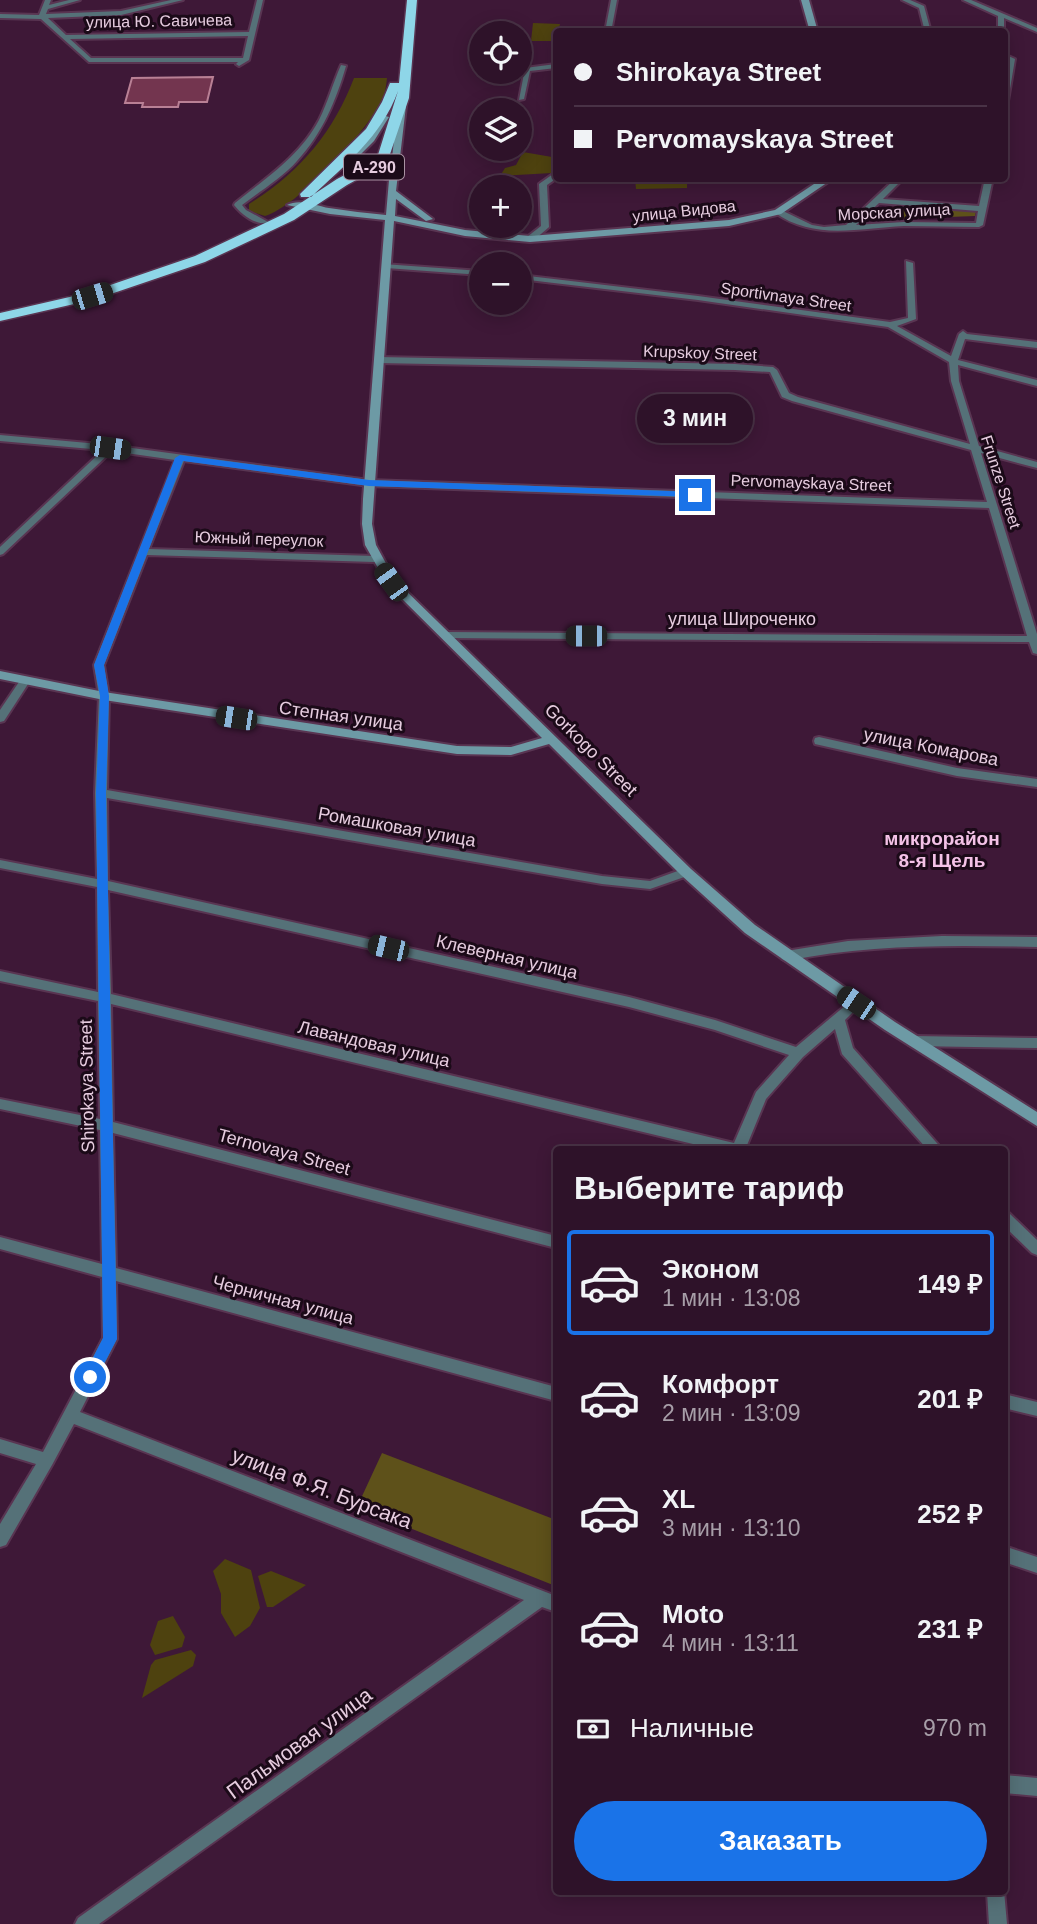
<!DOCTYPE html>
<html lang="ru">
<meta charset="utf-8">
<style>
body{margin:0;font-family:Helvetica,sans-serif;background:#361b31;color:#f1f3f6;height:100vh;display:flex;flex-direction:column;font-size:26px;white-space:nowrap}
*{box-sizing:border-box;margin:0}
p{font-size:23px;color:#a79ea8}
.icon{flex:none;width:38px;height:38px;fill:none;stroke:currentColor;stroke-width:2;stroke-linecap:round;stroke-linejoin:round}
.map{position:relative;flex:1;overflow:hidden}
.side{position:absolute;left:553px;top:1146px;width:455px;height:749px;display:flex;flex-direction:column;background:#2e1229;border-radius:7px;box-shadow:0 4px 18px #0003,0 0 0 2px #493246}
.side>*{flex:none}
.top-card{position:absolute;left:553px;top:28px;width:455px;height:154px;border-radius:7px;box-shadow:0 4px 18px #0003,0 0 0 2px #493246;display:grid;align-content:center;height:154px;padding:0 21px;background:#2e1229}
.fabs{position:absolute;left:469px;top:21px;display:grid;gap:14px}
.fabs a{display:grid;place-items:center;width:63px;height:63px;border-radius:50%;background:#2e1229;box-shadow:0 4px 18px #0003,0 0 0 2px #493246;font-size:35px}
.end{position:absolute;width:32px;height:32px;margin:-16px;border:9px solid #1a73e8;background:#fff;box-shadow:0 0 0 4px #fff}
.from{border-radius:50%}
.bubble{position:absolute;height:49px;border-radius:24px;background:#2e1229;box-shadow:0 4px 18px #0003,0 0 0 2px #493246;font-size:23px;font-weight:800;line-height:49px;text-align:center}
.car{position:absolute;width:21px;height:42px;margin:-21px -10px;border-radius:9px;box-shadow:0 0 5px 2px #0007;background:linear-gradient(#222 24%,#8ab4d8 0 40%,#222 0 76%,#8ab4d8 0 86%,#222 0)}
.top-card b{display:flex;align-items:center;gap:24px;height:66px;font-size:26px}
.top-card b+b{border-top:2px solid #493246}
.top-card i{width:18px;height:18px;background:#f1f3f6}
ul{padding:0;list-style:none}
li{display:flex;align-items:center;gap:21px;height:105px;margin:0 14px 10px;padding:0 7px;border:4px solid transparent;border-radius:7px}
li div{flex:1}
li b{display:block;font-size:26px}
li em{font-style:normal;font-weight:800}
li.active{border-color:#1a73e8}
li>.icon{width:63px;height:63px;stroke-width:1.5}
h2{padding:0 21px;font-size:32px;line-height:84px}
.pay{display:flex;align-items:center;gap:18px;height:77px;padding:0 21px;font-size:26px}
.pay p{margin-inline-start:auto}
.primary-button{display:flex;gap:14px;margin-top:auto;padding:14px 21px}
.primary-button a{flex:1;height:80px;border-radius:42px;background:#1a73e8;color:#fff;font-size:28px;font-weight:800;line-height:80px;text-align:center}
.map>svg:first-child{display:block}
</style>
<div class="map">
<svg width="1037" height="1924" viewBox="0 0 1037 1924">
<rect width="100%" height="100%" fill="#3e1837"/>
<!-- green -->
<g fill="#4e420f">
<path d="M 533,23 L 560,24 L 556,41 L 531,41 Z"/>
<path d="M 354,78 L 387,78 C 386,87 385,96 380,104 C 363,135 298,206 265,216 L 249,211 L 249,204 C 299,173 333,133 354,78 Z"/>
<path d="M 523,152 L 552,157 L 552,173 L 500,176 L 505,168 L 516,165 Z"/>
<path d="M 635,179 L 687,179 L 687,188 L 636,189 Z"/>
<path d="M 225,1559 L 251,1570 L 260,1608 L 250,1626 L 235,1637 L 221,1613 L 221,1594 L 213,1571 Z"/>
<path d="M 271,1571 L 306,1585 L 273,1607 L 267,1607 L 258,1576 Z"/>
<path d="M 173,1616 L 185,1637 L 182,1647 L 155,1655 L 150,1645 L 158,1621 Z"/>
<path d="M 191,1650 L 196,1655 L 193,1666 L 142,1698 L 151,1665 L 155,1660 Z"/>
</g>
<!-- forest -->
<g fill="#5e511a">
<path d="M 888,207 L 976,211 L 975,216 L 870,220 Z"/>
<path d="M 382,1453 L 556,1520 L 556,1576 L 553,1585 L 357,1507 Z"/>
</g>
<!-- building -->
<path fill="#73354f" stroke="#b98095" stroke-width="2" d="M 213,77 L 207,102 L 179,102 L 178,107 L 142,107 L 143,103 L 125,103 L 132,78 Z"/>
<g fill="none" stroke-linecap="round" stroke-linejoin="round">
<defs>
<g id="street">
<path d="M 45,0 L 51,0 L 49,5 L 69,0 L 80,0 L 48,9 L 46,14 L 121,11 L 171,0 L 183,0 L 121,15 L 48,18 L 66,35 L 249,32 L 257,0 L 263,0 L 249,60 L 239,66 L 236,64 L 238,62 L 89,62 L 41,19 L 0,18 L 0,14 L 39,15 ZM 248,36 L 243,58 L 91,58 L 70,39 Z"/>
<path d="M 611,0 L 617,0 L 611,32 L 605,32 Z"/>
<path d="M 902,0 L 910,0 L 924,6 L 931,32 L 925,32 L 919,8 Z"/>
<path d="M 963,0 L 971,0 L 1037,28 L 1037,32 L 1004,18 L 1004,32 L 998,32 L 998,16 Z"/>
<path d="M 1004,54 L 1015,59 L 1007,107 L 1004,109 L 1004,83 L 1008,60 L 1004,58 Z"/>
<path d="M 556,64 L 556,68 L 530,71 L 524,99 L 519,100 L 525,68 Z"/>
<path d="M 341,65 L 346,66 C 336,101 322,134 297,161 C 283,177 259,192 242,205 L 246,210 L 268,222 C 257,227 241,214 234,205 L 235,203 C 266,178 300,156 319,120 C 328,102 333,83 341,65 Z"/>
<path d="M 553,174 L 556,174 L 557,178 L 547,185 L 549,227 L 533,241 L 527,241 L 527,237 L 541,226 L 539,184 Z"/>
<path d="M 896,178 L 904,178 L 883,199 L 979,206 L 985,178 L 993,178 L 983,225 L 979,227 C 954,227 929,226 904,226 C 858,228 814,241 774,212 L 781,210 L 812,225 L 824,227 L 846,225 ZM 879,203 L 978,211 L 976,223 L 904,222 L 856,225 Z"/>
<path d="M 906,261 L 913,263 L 916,319 L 897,326 L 951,356 L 959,334 L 963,331 L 967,334 L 1037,342 L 1037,348 L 965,339 L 958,360 L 1037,380 L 1037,386 L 958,365 L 959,381 L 979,446 L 1037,462 L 1037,468 L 981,453 L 1037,634 L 1037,654 L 1033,653 L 1029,642 L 446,638 L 441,635 L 446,632 L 1027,636 L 989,508 L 369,486 L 184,461 L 149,549 L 374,556 L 379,559 L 374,562 L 147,555 L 104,665 L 109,696 L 107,790 L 602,876 L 650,881 L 686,868 L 692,872 L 690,875 L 650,889 L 602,884 L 107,798 L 108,881 L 629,997 L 715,1020 L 796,1047 L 852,1000 L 860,1000 L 862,1003 L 845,1020 L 853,1048 L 943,1150 L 928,1150 L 842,1054 L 835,1029 L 803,1057 L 766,1099 L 745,1150 L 718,1150 L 111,1004 L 113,1122 L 556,1236 L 556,1248 L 113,1133 L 116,1268 L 556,1387 L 556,1401 L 116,1281 L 117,1339 L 80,1412 L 556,1596 L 556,1612 L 542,1607 L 99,1924 L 75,1924 L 78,1918 L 524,1600 L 74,1424 L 52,1465 L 6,1545 L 0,1547 L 0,1524 L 36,1464 L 0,1453 L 0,1439 L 43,1452 L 103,1338 L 102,1277 L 0,1249 L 0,1237 L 102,1264 L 100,1130 L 0,1109 L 0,1099 L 100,1119 L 98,1001 L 0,981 L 0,971 L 98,992 L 97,887 L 0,868 L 0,860 L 97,879 L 95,793 L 99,696 L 94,665 L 175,460 L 112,451 L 3,554 L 0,555 L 0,547 L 103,450 L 0,441 L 0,435 L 110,445 L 369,480 L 987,502 L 971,450 L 792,401 L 782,397 L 770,372 L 735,370 L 378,363 L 374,360 L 378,357 L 735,364 L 773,367 L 777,370 L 789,393 L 798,397 L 970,444 L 951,381 L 949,362 L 888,327 L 698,300 L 520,279 L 520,275 L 698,296 L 890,322 L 908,318 ZM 108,890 L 629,1007 L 715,1030 L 789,1055 L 756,1092 L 734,1143 L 111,994 Z"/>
<path d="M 383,264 L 481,271 L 481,275 L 386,268 L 383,268 Z"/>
<path d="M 25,678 L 30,681 L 4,721 L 0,722 L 0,710 L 21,679 Z"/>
<path d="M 819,737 L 957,768 L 1037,779 L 1037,787 L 957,776 L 815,744 L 814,741 L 815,738 Z"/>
<path d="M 942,936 L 1037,937 L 1037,947 C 952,945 869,944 786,961 L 782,959 L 780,956 L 782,953 L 786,951 L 848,941 Z"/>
<path d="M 914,1036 L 1037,1038 L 1037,1048 L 914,1046 L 909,1045 L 908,1041 L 909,1037 Z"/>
<path d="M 1004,1211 L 1009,1213 L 1037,1240 L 1037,1255 L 1032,1253 L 1004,1226 Z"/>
<path d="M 1004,1394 L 1037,1402 L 1037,1416 L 1004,1408 Z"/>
<path d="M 1004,1546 L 1037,1557 L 1037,1573 L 1004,1562 Z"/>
<path d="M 1004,1775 L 1037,1778 L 1037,1796 L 1004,1793 Z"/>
<path d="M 1004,1891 L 1007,1924 L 989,1924 L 987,1892 Z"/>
</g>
<g id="secondary">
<path d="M 801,0 L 809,0 L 818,32 L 810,32 Z"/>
<path d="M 402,104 L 406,106 L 396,191 L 433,219 L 426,221 L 396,199 L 395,216 L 465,230 L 530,236 L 729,220 L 775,210 L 823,178 L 834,178 L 781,214 L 729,226 L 530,242 L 465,236 L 394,221 L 372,524 L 376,545 L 395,580 L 691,869 L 755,925 L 895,1022 L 1037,1112 L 1037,1126 L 885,1030 L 745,933 L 681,875 L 549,744 L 511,755 L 457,754 L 104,700 L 0,679 L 0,671 L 104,692 L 457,746 L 511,747 L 542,738 L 387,584 L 365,545 L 362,524 L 363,499 L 385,220 L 330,214 L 287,205 C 300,198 317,206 329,208 C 348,211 367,213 386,215 L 389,180 L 371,174 L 359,176 L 355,173 L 372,168 L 390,175 L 398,106 Z"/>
<path d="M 382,115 L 389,117 L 374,141 L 352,163 L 346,163 L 346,159 L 368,138 Z"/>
</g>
<path id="highway" d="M 407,0 L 417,0 L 409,98 L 387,163 L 347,185 L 294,220 L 205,262 L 96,299 L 0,321 L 0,313 L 87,293 L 195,256 L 284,214 L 337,179 L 377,158 L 398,91 C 382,136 344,166 311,197 L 301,197 L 300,194 L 366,129 L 382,102 L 390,83 L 399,83 Z"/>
</defs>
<!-- street casing -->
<use href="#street" stroke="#593552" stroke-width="4"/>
<!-- secondary casing -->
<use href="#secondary" stroke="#593552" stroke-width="4"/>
<!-- highway casing -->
<use href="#highway" stroke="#593552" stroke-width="3"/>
<!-- street -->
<use href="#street" fill="#557178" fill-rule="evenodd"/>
<!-- secondary -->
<use href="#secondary" fill="#6d9aa5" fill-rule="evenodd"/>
<!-- highway -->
<use href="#highway" fill="#8ed6e8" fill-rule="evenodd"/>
</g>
<!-- route -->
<path fill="#1a73e8" d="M 180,455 L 369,480 L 695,492 L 699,495 L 695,497 L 369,486 L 183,461 L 104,665 L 109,696 L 106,793 L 117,1339 L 95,1381 L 90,1383 L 83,1377 L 103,1338 L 96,793 L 100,696 L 94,665 L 175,458 Z"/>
<g text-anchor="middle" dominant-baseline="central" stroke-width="6" stroke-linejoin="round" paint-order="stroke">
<!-- far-street labels -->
<g font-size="16" fill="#e6ccdf" stroke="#1b0a18">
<text transform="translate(159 21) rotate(-1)">улица Ю. Савичева</text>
<text transform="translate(684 211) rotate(-6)">улица Видова</text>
<text transform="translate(894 212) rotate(-3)">Морская улица</text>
<text transform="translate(786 297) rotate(8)">Sportivnaya Street</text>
<text transform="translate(700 353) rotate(2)">Krupskoy Street</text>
<text transform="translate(1001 482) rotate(72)">Frunze Street</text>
<text transform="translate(811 483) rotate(2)">Pervomayskaya Street</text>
<text transform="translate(259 539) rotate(2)">Южный переулок</text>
</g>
<!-- shield labels -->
<rect fill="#1b0a18" stroke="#a992a3" stroke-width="2" x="344" y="154.5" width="60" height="25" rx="5"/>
<g font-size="16" font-weight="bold" fill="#e6ccdf">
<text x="374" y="167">А-290</text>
</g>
<!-- street labels -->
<g font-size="18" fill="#e6ccdf" stroke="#1b0a18">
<text x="742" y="619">улица Широченко</text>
<text transform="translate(341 716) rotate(8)">Степная улица</text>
<text transform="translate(931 747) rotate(11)">улица Комарова</text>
<text transform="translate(591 750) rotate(45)">Gorkogo Street</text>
<text transform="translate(397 827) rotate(10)">Ромашковая улица</text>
<text transform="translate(507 957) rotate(13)">Клеверная улица</text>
<text transform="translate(374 1044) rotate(13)">Лавандовая улица</text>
<text transform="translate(87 1086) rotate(-91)">Shirokaya Street</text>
<text transform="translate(284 1152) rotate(15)">Ternovaya Street</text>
<text transform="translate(283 1300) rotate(15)">Черничная улица</text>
</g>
<!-- neighbourhood labels -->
<g font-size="19" font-weight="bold" fill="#f4c2e7" stroke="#1b0a18">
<text x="942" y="838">микрорайон<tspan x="942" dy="22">8-я Щель</tspan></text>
</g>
<!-- near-street labels -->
<g font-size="21" fill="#e6ccdf" stroke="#1b0a18">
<text transform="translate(322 1488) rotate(21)">улица Ф.Я. Бурсака</text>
<text transform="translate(299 1743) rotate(-36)">Пальмовая улица</text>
</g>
</g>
</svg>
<div class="fabs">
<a><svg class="icon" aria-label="locate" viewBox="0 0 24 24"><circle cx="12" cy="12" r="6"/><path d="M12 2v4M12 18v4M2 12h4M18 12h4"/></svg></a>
<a><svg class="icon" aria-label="layers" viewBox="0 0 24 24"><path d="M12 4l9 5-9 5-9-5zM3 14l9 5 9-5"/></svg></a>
<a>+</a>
<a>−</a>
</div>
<i class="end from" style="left:90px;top:1377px"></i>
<i class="end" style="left:695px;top:495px"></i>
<div class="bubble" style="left:637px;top:394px;width:116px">3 мин</div>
<i class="car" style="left:92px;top:296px;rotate:73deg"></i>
<i class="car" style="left:110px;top:448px;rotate:98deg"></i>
<i class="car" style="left:391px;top:582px;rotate:324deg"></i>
<i class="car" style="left:586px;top:636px;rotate:270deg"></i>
<i class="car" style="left:236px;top:718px;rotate:279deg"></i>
<i class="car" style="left:388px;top:948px;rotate:283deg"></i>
<i class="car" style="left:856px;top:1003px;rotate:304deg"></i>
<div class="top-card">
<b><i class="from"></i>Shirokaya Street</b>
<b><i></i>Pervomayskaya Street</b>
</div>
<section class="side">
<h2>Выберите тариф</h2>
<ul>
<li class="active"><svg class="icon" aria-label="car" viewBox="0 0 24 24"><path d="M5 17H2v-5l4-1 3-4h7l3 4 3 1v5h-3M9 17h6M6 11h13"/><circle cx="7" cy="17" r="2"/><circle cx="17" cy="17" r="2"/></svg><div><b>Эконом</b><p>1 мин · 13:08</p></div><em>149 ₽</em></li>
<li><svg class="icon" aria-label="car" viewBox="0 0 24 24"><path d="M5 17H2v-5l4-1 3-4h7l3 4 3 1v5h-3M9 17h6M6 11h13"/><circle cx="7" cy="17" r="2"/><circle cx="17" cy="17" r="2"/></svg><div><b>Комфорт</b><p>2 мин · 13:09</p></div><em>201 ₽</em></li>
<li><svg class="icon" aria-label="car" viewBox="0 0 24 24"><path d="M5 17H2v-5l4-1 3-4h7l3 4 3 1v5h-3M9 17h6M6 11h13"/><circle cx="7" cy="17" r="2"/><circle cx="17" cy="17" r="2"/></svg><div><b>XL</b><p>3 мин · 13:10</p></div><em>252 ₽</em></li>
<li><svg class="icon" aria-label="car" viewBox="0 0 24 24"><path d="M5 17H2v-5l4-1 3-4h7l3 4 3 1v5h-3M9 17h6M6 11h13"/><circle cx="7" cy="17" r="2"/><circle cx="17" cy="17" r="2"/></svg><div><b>Moto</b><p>4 мин · 13:11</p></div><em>231 ₽</em></li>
</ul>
<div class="pay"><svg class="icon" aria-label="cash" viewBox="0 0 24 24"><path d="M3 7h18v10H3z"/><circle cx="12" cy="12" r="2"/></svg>Наличные<p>970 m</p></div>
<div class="primary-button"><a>Заказать</a></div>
</section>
</div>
